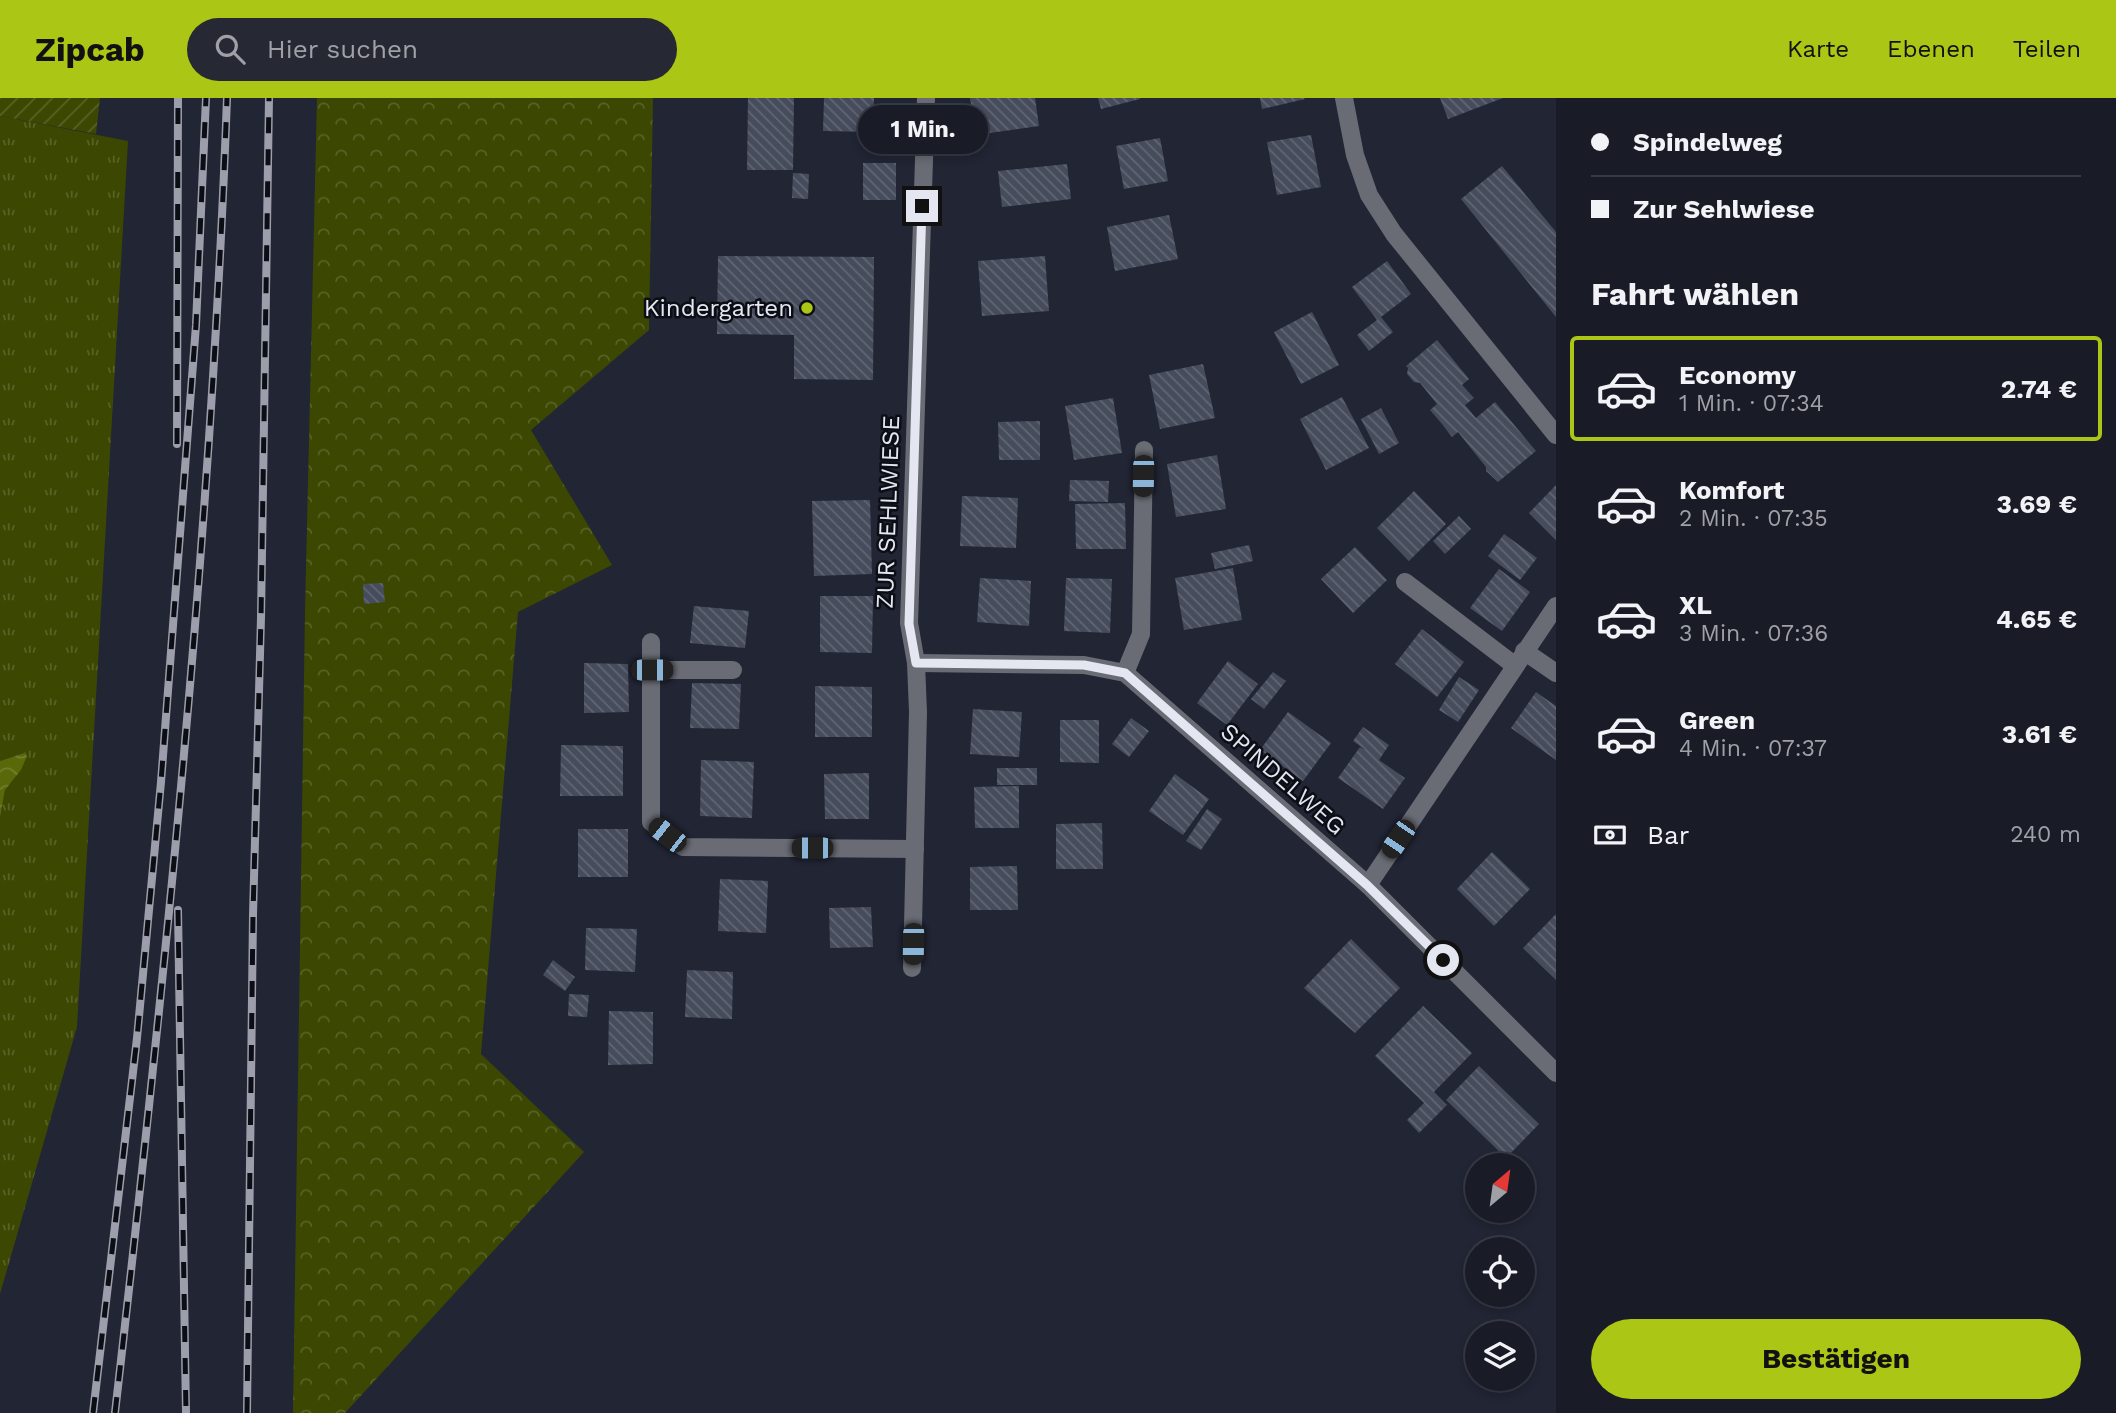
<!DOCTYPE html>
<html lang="de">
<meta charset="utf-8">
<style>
body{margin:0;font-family:"Work Sans",sans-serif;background:#262933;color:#f1f3f6;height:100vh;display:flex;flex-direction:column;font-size:26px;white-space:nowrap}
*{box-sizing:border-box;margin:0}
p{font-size:23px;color:#9fa1a7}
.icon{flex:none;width:38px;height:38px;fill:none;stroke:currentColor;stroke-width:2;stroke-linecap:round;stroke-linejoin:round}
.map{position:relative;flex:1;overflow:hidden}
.drawer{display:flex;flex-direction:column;background:#191c27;width:560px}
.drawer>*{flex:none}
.banner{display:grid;align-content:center;height:154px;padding:0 35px;background:#191c27}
.needle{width:46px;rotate:29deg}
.buttons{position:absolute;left:1465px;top:1055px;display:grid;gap:14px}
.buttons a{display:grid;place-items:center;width:70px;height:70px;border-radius:50%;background:#191c27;box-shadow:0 4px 10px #0003,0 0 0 2px #373a44;font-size:35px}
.end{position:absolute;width:32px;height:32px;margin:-16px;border:9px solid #e4e7f1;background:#111;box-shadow:0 0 0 4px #111}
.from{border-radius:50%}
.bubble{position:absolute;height:49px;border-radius:24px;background:#191c27;box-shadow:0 4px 10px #0003,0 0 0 2px #373a44;font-size:23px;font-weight:700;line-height:49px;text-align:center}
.car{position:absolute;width:21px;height:42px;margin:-21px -10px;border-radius:9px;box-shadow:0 0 5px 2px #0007;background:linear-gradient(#222 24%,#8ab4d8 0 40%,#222 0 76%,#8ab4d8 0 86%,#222 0)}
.banner b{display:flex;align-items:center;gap:24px;height:66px;font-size:26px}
.banner b+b{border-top:2px solid #373a44}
.banner i{width:18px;height:18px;background:#f1f3f6}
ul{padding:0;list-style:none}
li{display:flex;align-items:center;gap:21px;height:105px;margin:0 14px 10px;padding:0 21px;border:4px solid transparent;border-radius:7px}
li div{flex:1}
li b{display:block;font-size:26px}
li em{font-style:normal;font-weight:700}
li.selected{border-color:#abc614}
li>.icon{width:63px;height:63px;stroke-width:1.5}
h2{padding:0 35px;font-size:32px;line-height:84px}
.pay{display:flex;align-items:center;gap:18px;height:77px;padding:0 35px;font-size:26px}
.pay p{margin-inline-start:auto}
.cta{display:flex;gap:14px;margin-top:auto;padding:14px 35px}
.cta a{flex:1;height:80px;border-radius:42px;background:#abc614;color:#111;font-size:28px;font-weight:700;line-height:80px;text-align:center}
header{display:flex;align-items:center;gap:42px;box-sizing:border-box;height:98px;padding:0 35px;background:#abc614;color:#111}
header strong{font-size:33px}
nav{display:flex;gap:38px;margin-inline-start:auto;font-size:24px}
.search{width:490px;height:63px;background:#262933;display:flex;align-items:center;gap:18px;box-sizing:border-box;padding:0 24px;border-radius:38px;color:#9fa1a7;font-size:26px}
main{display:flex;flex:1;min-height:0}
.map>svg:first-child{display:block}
</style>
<header>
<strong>Zipcab</strong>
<div class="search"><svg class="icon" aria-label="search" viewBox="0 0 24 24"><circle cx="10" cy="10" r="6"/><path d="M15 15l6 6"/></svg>Hier suchen</div>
<nav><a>Karte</a><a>Ebenen</a><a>Teilen</a></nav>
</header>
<main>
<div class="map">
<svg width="1556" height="1315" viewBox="0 0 1556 1315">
<defs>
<pattern id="grass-tufts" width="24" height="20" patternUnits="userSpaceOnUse" patternTransform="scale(1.75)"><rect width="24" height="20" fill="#3c4701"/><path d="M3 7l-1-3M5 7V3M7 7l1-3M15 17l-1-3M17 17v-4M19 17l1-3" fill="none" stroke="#586226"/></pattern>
<pattern id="park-crowns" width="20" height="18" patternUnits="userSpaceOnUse" patternTransform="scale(1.75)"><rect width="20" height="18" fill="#3c4701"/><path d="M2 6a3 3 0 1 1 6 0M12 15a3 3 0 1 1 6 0" fill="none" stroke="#586226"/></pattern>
<pattern id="garden-furrows" width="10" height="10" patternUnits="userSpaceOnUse" patternTransform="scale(1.75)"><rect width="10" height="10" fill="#3c4701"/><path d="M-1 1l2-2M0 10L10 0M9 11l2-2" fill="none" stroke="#586226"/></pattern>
<pattern id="water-waves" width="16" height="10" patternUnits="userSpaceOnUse" patternTransform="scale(1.75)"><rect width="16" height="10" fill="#596809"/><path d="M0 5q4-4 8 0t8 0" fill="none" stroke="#717e2d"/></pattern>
<pattern id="building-back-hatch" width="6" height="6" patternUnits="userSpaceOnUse" patternTransform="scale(1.75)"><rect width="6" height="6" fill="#474c5d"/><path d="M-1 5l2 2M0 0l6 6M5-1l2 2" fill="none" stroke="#616675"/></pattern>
</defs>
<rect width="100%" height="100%" fill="#212534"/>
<!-- grass -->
<path fill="url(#grass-tufts)" d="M 0,18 L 128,43 L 77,929 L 0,1196 L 0,720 L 5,692 L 21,672 L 24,655 L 0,663 Z"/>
<!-- park -->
<path fill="url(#park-crowns)" d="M 317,0 L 653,0 L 649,232 L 531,332 L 612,467 L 518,514 L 481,956 L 584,1054 L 345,1315 L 293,1315 L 305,513 Z"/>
<!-- garden -->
<path fill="url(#garden-furrows)" d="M 0,0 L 100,0 L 96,36 L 0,18 Z"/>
<!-- water -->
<path fill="url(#water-waves)" d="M 24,655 L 27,658 L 21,672 L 5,692 L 0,720 L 0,663 Z"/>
<!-- building -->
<g fill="url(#building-back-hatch)">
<path d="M 748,0 L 794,0 L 793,72 L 747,72 Z"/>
<path d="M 824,0 L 874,0 L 873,34 L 823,33 Z"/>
<path d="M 970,0 L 1035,0 L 1039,28 L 976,37 Z"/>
<path d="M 1098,0 L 1140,0 L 1140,1 L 1101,11 Z"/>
<path d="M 1260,0 L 1304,0 L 1305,1 L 1262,11 Z"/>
<path d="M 1440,0 L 1503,0 L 1448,21 Z"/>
<path d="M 1311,37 L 1321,89 L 1277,97 L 1267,44 Z"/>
<path d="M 1160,40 L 1168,83 L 1124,91 L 1116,48 Z"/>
<rect x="863" y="65" width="33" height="37"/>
<path d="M 1067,66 L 1071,101 L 1002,109 L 998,73 Z"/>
<path d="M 1502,68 L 1556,134 L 1556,219 L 1461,101 Z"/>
<path d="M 793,75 L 809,76 L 808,101 L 792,100 Z"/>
<path d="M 1169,117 L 1178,161 L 1115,173 L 1107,129 Z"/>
<path d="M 718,158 L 874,159 L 873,282 L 794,281 L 794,237 L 717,236 Z"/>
<path d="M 1045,158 L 1049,213 L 982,218 L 978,163 Z"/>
<path d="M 1387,163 L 1411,196 L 1381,219 L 1393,234 L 1369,253 L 1357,237 L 1377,222 L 1352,189 Z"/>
<path d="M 1312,214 L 1339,267 L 1301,286 L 1274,234 Z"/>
<path d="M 1437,242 L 1469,281 L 1462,287 L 1474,300 L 1465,307 L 1476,320 L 1495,304 L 1536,353 L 1498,384 L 1486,373 L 1486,369 L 1458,334 L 1452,339 L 1442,326 L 1430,312 L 1437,306 L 1420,285 L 1414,284 L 1407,276 L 1408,270 L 1406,268 Z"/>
<path d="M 1203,266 L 1215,320 L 1160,331 L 1149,277 Z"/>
<path d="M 1342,299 L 1369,350 L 1326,372 L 1300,321 Z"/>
<path d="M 1113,300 L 1122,355 L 1074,362 L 1065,308 Z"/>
<path d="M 1381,310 L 1399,345 L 1379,356 L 1361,321 Z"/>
<path d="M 1040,323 L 1040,362 L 999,362 L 998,324 Z"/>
<path d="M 1217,357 L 1226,411 L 1176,419 L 1167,366 Z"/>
<path d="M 1070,382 L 1109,383 L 1108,404 L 1069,403 Z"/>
<path d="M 1556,387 L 1556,442 L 1529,415 Z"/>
<path d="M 1414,393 L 1446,426 L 1409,463 L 1377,430 Z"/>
<path d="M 962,398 L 1018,400 L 1016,450 L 960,448 Z"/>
<path d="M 870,402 L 872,476 L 814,478 L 812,403 Z"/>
<path d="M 1125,405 L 1126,451 L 1076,451 L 1075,406 Z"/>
<path d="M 1459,418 L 1471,431 L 1445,456 L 1433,443 Z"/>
<path d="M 1504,436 L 1537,460 L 1520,482 L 1488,458 Z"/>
<path d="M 1249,447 L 1253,463 L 1215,471 L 1211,455 Z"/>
<path d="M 1355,449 L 1387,482 L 1353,515 L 1321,481 Z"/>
<path d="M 1233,470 L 1242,522 L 1184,532 L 1175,480 Z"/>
<path d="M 1499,471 L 1530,494 L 1502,533 L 1470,510 Z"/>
<path d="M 980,480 L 1031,483 L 1029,528 L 977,524 Z"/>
<path d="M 1066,480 L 1112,481 L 1110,535 L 1064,533 Z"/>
<path d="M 383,485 L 385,504 L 364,506 L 363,486 Z"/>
<path d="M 820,498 L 873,498 L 872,555 L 820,554 Z"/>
<path d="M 694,508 L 749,513 L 745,550 L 690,545 Z"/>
<path d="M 1422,531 L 1464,564 L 1437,599 L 1395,566 Z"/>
<path d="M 1228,563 L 1258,586 L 1227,627 L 1197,605 Z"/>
<path d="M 584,565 L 628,566 L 629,614 L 584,615 Z"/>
<path d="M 1273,574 L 1286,583 L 1264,611 L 1251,601 Z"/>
<path d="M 1459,579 L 1479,592 L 1458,624 L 1439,612 Z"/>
<path d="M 692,585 L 741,586 L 739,631 L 690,630 Z"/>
<path d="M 815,588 L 872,589 L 872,639 L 815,639 Z"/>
<path d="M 1536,594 L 1556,608 L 1556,662 L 1511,630 Z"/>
<path d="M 973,611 L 1022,614 L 1019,659 L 970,656 Z"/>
<path d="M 1288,614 L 1331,645 L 1303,683 L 1260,652 Z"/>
<path d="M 1131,620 L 1149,633 L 1129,659 L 1112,646 Z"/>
<path d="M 1060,622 L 1099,622 L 1099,665 L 1060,664 Z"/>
<path d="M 1363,629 L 1389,647 L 1379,662 L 1405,680 L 1383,711 L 1338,680 L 1360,649 L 1366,652 L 1353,643 Z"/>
<path d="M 561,647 L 623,648 L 623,698 L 560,698 Z"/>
<path d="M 701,662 L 754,664 L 752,720 L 700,718 Z"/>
<rect x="997" y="670" width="40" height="17"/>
<path d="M 869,675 L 869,721 L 825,721 L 824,676 Z"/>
<path d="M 1175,676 L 1209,701 L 1183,737 L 1149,713 Z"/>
<path d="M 1019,688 L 1019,730 L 975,730 L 974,689 Z"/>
<path d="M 1207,711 L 1222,721 L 1201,752 L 1186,743 Z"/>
<path d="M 1102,725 L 1103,771 L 1056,771 L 1056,726 Z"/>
<rect x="578" y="731" width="50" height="48"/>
<path d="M 1492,754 L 1530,791 L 1494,828 L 1457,791 Z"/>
<path d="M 1017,768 L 1018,812 L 970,812 L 970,769 Z"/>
<path d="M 720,781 L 768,783 L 766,835 L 718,833 Z"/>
<path d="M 871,809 L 873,849 L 830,850 L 829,810 Z"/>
<path d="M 1556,816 L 1556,882 L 1523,850 Z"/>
<path d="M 586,830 L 637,831 L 635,874 L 585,872 Z"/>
<path d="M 1351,841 L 1400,890 L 1355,935 L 1304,890 Z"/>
<path d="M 553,862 L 575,879 L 565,893 L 543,877 Z"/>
<path d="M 687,872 L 733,874 L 732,921 L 685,919 Z"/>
<path d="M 569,896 L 589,897 L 587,919 L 568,918 Z"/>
<path d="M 1423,908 L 1472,955 L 1434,994 L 1447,1007 L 1419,1035 L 1407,1022 L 1424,1005 L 1375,958 Z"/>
<path d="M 609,913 L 653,914 L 653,966 L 608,967 Z"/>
<path d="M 1479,968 L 1539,1026 L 1506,1060 L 1446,1002 Z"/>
</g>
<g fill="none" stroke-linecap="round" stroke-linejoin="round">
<!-- minor -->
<g stroke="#696c74" stroke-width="18">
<path d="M 1344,0 L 1355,57 L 1369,97 L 1394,136 L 1556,337"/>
<path d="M 1405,484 L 1514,567"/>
<path d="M 651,544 L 651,724 L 683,749 L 915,751"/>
<path d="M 1524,553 L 1556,575"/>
<path d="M 916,565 L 1084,567 L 1125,575 L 1368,787 L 1556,975"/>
<path d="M 652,572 L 733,572"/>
<path d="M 1125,575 L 1141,536 L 1144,352"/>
<path d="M 1368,787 L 1556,508"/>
<path d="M 912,870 L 918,614 L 916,565 L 909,525 L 926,0"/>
</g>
<defs>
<g id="rail">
<path d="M 177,346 L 178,0"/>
<path d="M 178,812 L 186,1315"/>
<path d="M 93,1315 L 137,940 L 161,684 L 196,227 L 206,0"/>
<path d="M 115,1315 C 165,878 211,440 227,0"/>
<path d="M 247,1315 L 253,817 L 261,519 L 269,0"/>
</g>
</defs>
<!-- rail casing -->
<use href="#rail" stroke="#9c9fab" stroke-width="8"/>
<!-- rail -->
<use href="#rail" stroke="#0c0e15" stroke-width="5" stroke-dasharray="16" stroke-linecap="butt"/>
</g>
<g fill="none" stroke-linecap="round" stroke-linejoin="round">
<!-- route -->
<path stroke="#e4e7f1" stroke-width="9" d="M 922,108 L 909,526 L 916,565 L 1084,567 L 1125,575 L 1367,787 L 1443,862"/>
</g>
<!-- markers -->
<circle fill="#abc614" stroke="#0c0e15" stroke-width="2.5" cx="807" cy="210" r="7"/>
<g text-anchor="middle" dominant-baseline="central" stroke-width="5" stroke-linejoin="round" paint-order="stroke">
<!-- poi labels -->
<g font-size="24" fill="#e4e7f1" stroke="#0c0e15" text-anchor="end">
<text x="793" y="210">Kindergarten</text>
</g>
<!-- street labels -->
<g font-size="24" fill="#e4e7f1" stroke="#0c0e15">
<text transform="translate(888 414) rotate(-88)">ZUR SEHLWIESE</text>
<text transform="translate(1283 681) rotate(41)">SPINDELWEG</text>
</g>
</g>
</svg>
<div class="buttons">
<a><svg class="needle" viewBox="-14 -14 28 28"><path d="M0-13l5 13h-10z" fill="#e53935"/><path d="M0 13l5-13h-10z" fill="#9fa1a7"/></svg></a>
<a><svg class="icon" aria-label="locate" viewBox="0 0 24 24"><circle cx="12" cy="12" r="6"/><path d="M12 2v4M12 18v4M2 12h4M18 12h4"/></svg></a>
<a><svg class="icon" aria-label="layers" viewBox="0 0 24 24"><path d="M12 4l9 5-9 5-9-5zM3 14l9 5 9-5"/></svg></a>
</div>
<i class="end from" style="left:1443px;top:862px"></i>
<i class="end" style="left:922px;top:108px"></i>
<div class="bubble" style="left:858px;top:7px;width:130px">1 Min.</div>
<i class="car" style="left:1143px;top:378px;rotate:181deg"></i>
<i class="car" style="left:652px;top:572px;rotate:90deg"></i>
<i class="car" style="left:667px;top:737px;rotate:308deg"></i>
<i class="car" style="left:1398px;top:741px;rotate:214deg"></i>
<i class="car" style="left:812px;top:750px;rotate:270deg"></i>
<i class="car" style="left:913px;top:846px;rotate:181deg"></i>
</div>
<section class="drawer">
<div class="banner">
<b><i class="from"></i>Spindelweg</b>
<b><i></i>Zur Sehlwiese</b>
</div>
<h2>Fahrt wählen</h2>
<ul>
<li class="selected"><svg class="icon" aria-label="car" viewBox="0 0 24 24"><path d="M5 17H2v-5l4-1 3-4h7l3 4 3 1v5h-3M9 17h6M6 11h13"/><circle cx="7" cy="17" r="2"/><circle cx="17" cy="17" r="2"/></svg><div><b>Economy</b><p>1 Min. · 07:34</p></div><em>2.74 €</em></li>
<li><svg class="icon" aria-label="car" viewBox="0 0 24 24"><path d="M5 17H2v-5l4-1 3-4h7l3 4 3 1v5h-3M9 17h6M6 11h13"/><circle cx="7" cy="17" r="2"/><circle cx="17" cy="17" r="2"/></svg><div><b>Komfort</b><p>2 Min. · 07:35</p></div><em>3.69 €</em></li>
<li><svg class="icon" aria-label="car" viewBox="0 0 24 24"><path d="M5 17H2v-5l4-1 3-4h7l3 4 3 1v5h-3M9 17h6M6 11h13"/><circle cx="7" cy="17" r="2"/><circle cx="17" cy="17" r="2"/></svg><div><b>XL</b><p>3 Min. · 07:36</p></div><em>4.65 €</em></li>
<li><svg class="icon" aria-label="car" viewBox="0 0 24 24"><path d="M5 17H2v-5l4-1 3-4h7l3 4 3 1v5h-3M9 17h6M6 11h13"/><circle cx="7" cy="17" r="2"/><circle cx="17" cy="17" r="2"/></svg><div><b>Green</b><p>4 Min. · 07:37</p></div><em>3.61 €</em></li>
</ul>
<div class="pay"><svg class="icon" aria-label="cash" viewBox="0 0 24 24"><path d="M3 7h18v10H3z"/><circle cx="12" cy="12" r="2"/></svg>Bar<p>240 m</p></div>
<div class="cta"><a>Bestätigen</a></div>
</section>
</main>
